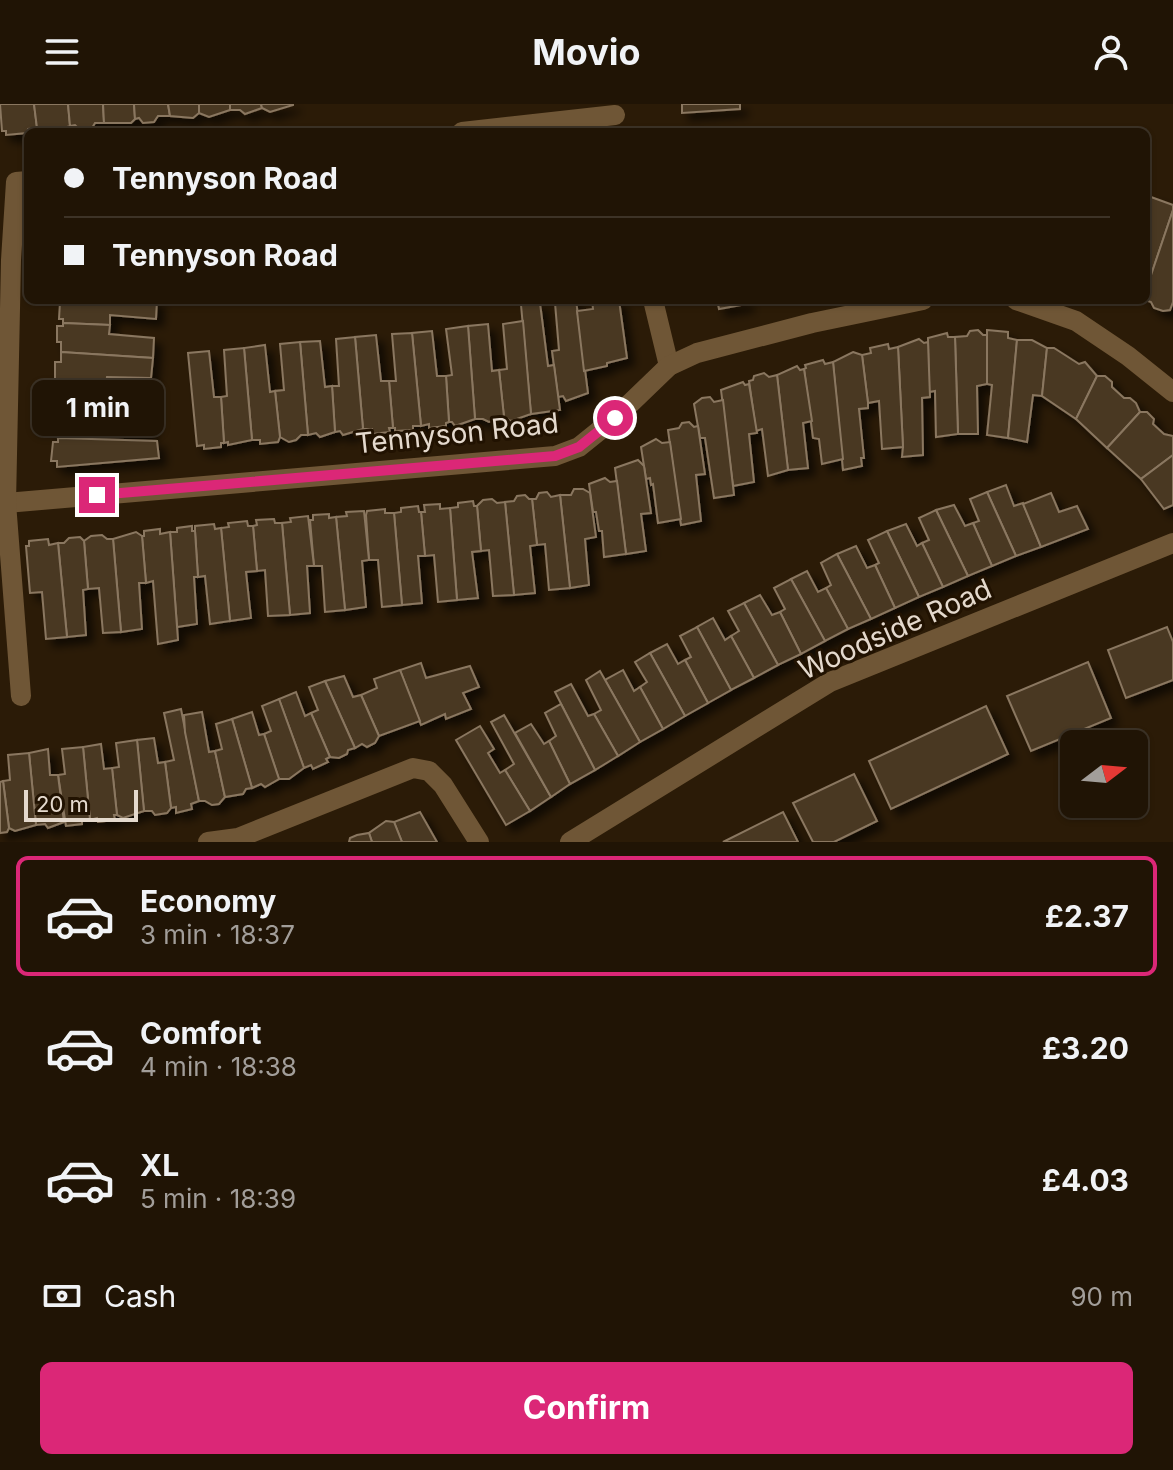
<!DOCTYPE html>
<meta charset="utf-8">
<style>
body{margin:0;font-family:Inter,sans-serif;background:#281d0f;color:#f1f3f6;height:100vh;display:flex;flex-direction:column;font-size:30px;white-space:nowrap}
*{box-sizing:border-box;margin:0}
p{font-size:26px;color:#a29e9a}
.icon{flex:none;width:44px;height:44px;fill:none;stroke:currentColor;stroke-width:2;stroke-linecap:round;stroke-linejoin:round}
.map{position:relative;height:738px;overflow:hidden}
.details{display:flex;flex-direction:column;background:#201405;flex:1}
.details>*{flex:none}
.banner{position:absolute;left:24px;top:24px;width:1126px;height:176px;border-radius:12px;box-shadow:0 2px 6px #0004,0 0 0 2px #3d3327;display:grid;align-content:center;height:176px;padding:0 40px;background:#201405}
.needle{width:52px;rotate:74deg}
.controls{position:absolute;left:1060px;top:626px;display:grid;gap:16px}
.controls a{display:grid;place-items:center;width:88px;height:88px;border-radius:12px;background:#201405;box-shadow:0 2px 6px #0004,0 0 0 2px #3d3327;font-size:40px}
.scale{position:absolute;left:24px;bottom:20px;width:114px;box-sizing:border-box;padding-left:8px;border:4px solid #e4d9cd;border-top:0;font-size:22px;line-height:28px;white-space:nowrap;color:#e4d9cd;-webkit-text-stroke:6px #211201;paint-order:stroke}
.end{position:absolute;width:36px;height:36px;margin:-18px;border:10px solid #db2777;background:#fff;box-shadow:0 0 0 4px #fff}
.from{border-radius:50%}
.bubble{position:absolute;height:56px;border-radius:12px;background:#201405;box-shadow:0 2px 6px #0004,0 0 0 2px #3d3327;font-size:26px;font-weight:700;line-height:56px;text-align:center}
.banner b{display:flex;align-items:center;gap:28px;height:76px;font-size:30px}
.banner b+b{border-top:2px solid #3d3327}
.banner i{width:20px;height:20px;background:#f1f3f6}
ul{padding:14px 0 0;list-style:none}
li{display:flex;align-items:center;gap:24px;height:120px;margin:0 16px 12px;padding:0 24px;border:4px solid transparent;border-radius:12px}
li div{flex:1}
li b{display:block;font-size:30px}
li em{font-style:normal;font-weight:700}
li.on{border-color:#db2777}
li>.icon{width:72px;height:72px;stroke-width:1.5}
.pay{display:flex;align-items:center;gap:20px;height:88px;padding:0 40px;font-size:30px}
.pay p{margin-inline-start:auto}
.button{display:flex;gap:16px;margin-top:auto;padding:16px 40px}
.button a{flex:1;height:92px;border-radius:12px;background:#db2777;color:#fff;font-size:32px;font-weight:700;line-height:92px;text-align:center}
header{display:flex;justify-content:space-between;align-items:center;height:104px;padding:0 40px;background:#201405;font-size:36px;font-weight:700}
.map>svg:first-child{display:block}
</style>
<header><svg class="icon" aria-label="menu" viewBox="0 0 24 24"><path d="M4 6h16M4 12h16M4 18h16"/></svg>Movio<svg class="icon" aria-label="person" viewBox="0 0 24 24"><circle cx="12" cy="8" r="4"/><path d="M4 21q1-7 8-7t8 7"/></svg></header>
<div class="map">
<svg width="1173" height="738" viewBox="0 0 1173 738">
<defs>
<filter id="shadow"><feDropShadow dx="7" dy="7" stdDeviation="4" flood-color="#0009"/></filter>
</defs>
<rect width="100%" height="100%" fill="#2b1b07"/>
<!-- building -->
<g fill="#493823" stroke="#8a7760" stroke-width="2" filter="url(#shadow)">
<path d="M 0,0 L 34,0 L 37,24 L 28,25 L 27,29 L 6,31 L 6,27 L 2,27 Z"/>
<path d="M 34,0 L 68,0 L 70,22 L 53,28 L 46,23 L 37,24 Z"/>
<path d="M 68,0 L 103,0 L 104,19 L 95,19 L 92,24 L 80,26 L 75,21 L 70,22 Z"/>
<path d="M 103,0 L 134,0 L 135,15 L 131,19 L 104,19 Z"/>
<path d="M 134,0 L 168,0 L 170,12 L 158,12 L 154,18 L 143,19 L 139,14 L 135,15 Z"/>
<path d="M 168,0 L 199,0 L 199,9 L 193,14 L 170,12 Z"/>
<path d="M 199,0 L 230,0 L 230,6 L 209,13 L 199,9 Z"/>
<path d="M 230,0 L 261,0 L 262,4 L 245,10 L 240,6 L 230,6 Z"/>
<path d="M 261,0 L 293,0 L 293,1 L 270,8 L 262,4 Z"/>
<path d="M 682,0 L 740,0 L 740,5 L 682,9 Z"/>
<path d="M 1151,93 L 1173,101 L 1173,106 L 1146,186 L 1146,106 Z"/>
<path d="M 1173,106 L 1173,198 L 1170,206 L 1163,207 L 1154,204 L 1151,198 L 1145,196 L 1146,186 Z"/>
<path d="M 65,196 L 157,196 L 156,215 L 110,211 L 110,221 L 63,219 L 63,215 L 59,215 L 60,198 Z"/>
<path d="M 576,196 L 588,289 L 566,297 L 563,292 L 558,293 L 552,247 L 559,246 L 555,199 Z"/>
<path d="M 592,196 L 619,196 L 627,254 L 607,259 L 607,262 L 584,267 L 577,207 L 593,205 Z"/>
<path d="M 717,196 L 746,196 L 747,200 L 719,205 Z"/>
<path d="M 540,199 L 548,262 L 554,261 L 560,306 L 531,310 L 521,201 Z"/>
<path d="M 523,217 L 531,310 L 511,317 L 504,313 L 499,266 L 507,265 L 503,220 Z"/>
<path d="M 63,219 L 110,221 L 109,230 L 154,234 L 153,254 L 61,248 L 61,238 L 57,238 L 57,222 L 63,222 Z"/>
<path d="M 488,220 L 492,267 L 499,266 L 504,313 L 489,318 L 483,315 L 475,315 L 468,222 Z"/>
<path d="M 468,222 L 475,315 L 455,322 L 452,318 L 449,318 L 446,272 L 452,271 L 446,225 Z"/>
<path d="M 978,226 L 983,231 L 987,231 L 987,280 L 977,282 L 978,330 L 958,330 L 955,233 L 967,232 L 970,227 Z"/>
<path d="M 987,226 L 1008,228 L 1008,234 L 1017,236 L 1008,334 L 987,331 L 992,281 L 987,280 Z"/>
<path d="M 432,227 L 437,272 L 446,272 L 449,318 L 446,319 L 446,322 L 429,324 L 429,320 L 421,322 L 412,229 Z"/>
<path d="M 412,229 L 421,322 L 413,322 L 413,326 L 395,327 L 395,324 L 393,324 L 389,277 L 396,277 L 392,230 Z"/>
<path d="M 947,229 L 948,233 L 955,233 L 958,330 L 936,333 L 935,287 L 929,288 L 928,234 Z"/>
<path d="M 376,231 L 381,277 L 389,277 L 393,324 L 389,324 L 390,328 L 372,330 L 372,325 L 363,325 L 355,233 Z"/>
<path d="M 355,233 L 363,325 L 343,331 L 340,327 L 335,328 L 332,282 L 339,282 L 336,235 Z"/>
<path d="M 919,235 L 924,239 L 928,238 L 930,293 L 922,294 L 923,351 L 902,353 L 903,343 L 898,243 Z"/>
<path d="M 1017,236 L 1032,236 L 1047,244 L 1042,292 L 1033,291 L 1027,338 L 1008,334 Z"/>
<path d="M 320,237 L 325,283 L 332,282 L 335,328 L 320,333 L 316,329 L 308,331 L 300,238 Z"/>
<path d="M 300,238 L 308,331 L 301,331 L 296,336 L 289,338 L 280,333 L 275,287 L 284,286 L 280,240 Z"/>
<path d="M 888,240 L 889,245 L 898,243 L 903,343 L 882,345 L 879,297 L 868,299 L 862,251 L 871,249 L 870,244 Z"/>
<path d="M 265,241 L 270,288 L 275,287 L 280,333 L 278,338 L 260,340 L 260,336 L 252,336 L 244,244 Z"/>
<path d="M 244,244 L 252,336 L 228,341 L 228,338 L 224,339 L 221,293 L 227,292 L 224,246 Z"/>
<path d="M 1047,244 L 1054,244 L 1079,260 L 1085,258 L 1097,272 L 1076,315 L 1042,292 Z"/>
<path d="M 209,247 L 214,293 L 221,293 L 224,339 L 221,339 L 221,343 L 204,345 L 204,341 L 197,342 L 188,249 Z"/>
<path d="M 61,248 L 153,254 L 151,274 L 107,273 L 106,281 L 60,280 L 60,277 L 55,277 L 55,258 L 61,258 Z"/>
<path d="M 853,248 L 862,251 L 868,299 L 868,304 L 859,305 L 864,354 L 861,354 L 862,362 L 843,366 L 833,258 Z"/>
<path d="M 823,256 L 825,260 L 833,258 L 843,355 L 822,360 L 819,335 L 813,334 L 804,265 L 806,264 L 805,261 Z"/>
<path d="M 797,262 L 800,266 L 804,265 L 812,317 L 803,319 L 808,364 L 788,366 L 777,271 Z"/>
<path d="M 764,269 L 769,273 L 777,271 L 788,366 L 768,372 L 762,325 L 756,327 L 749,277 L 753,276 L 754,272 Z"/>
<path d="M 1097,272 L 1105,272 L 1112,278 L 1112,283 L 1124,294 L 1130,294 L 1136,299 L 1140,308 L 1107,344 L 1076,315 Z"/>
<path d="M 743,278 L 745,281 L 749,280 L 757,329 L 749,330 L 754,378 L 733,382 L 721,286 Z"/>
<path d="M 60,280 L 106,281 L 106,287 L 151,290 L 150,312 L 58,307 L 59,297 L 55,294 L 56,285 Z"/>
<path d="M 710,293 L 714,298 L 723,296 L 734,391 L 714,394 L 705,334 L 700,334 L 694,300 L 702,294 Z"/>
<path d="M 58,307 L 150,312 L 148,332 L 92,331 L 92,334 L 58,334 L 53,328 L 54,319 L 58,315 Z"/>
<path d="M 1140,308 L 1147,308 L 1154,315 L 1153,320 L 1164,330 L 1173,332 L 1173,351 L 1141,375 L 1107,344 Z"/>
<path d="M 689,318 L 694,323 L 698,322 L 705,370 L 696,371 L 701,417 L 681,421 L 668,326 L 679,324 L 682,319 Z"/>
<path d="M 58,334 L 157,337 L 159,354 L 57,363 L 57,357 L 51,357 L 53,338 L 58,338 Z"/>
<path d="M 656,335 L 662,339 L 670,338 L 681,415 L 658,419 L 653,380 L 651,381 L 650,374 L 646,375 L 641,343 Z"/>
<path d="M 1173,351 L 1173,401 L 1164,405 L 1141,375 Z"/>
<path d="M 638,356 L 644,362 L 651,409 L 641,410 L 646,447 L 626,450 L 615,364 Z"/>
<path d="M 605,374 L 610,378 L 617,377 L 626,450 L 604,453 L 602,427 L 599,427 L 596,408 L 593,408 L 589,380 Z"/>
<path d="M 1006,381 L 1014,402 L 1023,399 L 1041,443 L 1016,452 L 987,388 Z"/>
<path d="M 574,385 L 583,385 L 590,389 L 596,433 L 585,435 L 589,481 L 570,484 L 560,391 L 571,391 Z"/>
<path d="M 547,388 L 551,393 L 560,391 L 570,484 L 549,486 L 545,440 L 537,441 L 532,395 L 536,395 L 539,389 Z"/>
<path d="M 987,388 L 1016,452 L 992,462 L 973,419 L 979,417 L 970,395 Z"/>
<path d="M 1051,389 L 1059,408 L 1077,402 L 1088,425 L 1041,443 L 1023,400 Z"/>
<path d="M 525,391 L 529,395 L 532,395 L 537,441 L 530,442 L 535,489 L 514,491 L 505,398 L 514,397 L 517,392 Z"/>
<path d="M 492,395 L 497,399 L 505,398 L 514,491 L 493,492 L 489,446 L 481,447 L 477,402 L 483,396 Z"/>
<path d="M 473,397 L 474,402 L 477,402 L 481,447 L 472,448 L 478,494 L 457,496 L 450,404 L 458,403 L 458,399 Z"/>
<path d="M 440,400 L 440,405 L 450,404 L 457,496 L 438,498 L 434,451 L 425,452 L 421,408 L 425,408 L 424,401 Z"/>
<path d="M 954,401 L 965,422 L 973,419 L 992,462 L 968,472 L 936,406 Z"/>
<path d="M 418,402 L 419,408 L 421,408 L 425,452 L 418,452 L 422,499 L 402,501 L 394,409 L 401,408 L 401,404 Z"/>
<path d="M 385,405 L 385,409 L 394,409 L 402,501 L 382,503 L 378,456 L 369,456 L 366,411 L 367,407 Z"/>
<path d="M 936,406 L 968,472 L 943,483 L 922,439 L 929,436 L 919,414 Z"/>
<path d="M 364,407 L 369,456 L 362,457 L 366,503 L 345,506 L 336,413 L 347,412 L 346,408 Z"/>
<path d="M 329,410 L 329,414 L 336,413 L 345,506 L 325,508 L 322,462 L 314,462 L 310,416 L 313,416 L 313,411 Z"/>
<path d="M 308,412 L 314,462 L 307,462 L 310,509 L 290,511 L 282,419 L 291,418 L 290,414 Z"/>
<path d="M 274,415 L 275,419 L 282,419 L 290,511 L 268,512 L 265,466 L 257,467 L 253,422 L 257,421 L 256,416 Z"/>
<path d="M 247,417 L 248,422 L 253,422 L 257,467 L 246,468 L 251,514 L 230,517 L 221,424 L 229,423 L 228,419 Z"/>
<path d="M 214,420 L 215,425 L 221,424 L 230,517 L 210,520 L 205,472 L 198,473 L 195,427 L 195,422 Z"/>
<path d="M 906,420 L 917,442 L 922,439 L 943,483 L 919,493 L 887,427 Z"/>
<path d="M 192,422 L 192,427 L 195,427 L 198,473 L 194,473 L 197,520 L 177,523 L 170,428 L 177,428 L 177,424 Z"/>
<path d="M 160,425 L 160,430 L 170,428 L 178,536 L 158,540 L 153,477 L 146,479 L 142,432 L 144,432 L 144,427 Z"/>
<path d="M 887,427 L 919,493 L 895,504 L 875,461 L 879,459 L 868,436 Z"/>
<path d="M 136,428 L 142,432 L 146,479 L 139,479 L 142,525 L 121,528 L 113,435 Z"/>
<path d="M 102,431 L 107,435 L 113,435 L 121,528 L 103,529 L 99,484 L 88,485 L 84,437 L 91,432 Z"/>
<path d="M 80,433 L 84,437 L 88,485 L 83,486 L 86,531 L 67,533 L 58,439 L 64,439 L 69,434 Z"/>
<path d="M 48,435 L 49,441 L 58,439 L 67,533 L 46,535 L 42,488 L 30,489 L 26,442 L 29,442 L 29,437 Z"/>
<path d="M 856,442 L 867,464 L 875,461 L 895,504 L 871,515 L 837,450 Z"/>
<path d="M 837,450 L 871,515 L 848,525 L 826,484 L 831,481 L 821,459 Z"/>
<path d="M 807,467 L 818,488 L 826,484 L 848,525 L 825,537 L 791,475 Z"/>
<path d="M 791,475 L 825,537 L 801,550 L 780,508 L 785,505 L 774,484 Z"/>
<path d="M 760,491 L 772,511 L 780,508 L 801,550 L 778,561 L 744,499 Z"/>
<path d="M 744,499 L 778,561 L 754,574 L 731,532 L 739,527 L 728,507 Z"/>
<path d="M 713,514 L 725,536 L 731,532 L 754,574 L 731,586 L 697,523 Z"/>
<path d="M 697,523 L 731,586 L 708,599 L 685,556 L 691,553 L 680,532 Z"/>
<path d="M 1167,523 L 1173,538 L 1173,576 L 1126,594 L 1108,546 Z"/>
<path d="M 667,540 L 678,560 L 685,556 L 708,599 L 685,612 L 650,549 Z"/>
<path d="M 650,549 L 685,612 L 663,625 L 640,583 L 647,578 L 635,558 Z"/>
<path d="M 1088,558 L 1111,614 L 1031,647 L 1007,592 Z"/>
<path d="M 421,559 L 426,574 L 470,562 L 479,583 L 463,589 L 471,605 L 446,615 L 445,610 L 421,621 L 400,566 Z"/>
<path d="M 400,566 L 420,617 L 379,632 L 361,591 L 377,584 L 374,575 Z"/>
<path d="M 623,566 L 634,587 L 640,583 L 663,625 L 640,638 L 605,576 Z"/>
<path d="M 600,567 L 640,638 L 618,652 L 594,610 L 601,606 L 586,576 Z"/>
<path d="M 344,572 L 353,593 L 361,591 L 379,632 L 375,639 L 367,643 L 362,640 L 355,644 L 325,577 Z"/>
<path d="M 325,577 L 355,644 L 348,646 L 347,650 L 339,654 L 330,653 L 311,609 L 318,606 L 309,583 Z"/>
<path d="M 571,580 L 588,612 L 594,610 L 618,652 L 595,666 L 555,588 Z"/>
<path d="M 296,588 L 305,612 L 311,609 L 330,653 L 326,655 L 328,658 L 313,665 L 311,661 L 304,664 L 279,595 Z"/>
<path d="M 279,595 L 304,664 L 289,675 L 279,675 L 264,630 L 271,627 L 262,602 Z"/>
<path d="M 561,600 L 595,666 L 570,680 L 549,637 L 556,632 L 545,609 Z"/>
<path d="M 986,602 L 1008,650 L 891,705 L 869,657 Z"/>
<path d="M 181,605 L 199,697 L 191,700 L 192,705 L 176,709 L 176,703 L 171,704 L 165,658 L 174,656 L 164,609 Z"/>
<path d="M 202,608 L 209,648 L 215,647 L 225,693 L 219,700 L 212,701 L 205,697 L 199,697 L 185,628 L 184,611 Z"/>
<path d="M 252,608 L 259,631 L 264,630 L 279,675 L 265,683 L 261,680 L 252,684 L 232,615 Z"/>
<path d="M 504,611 L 551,693 L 530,707 L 505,666 L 514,660 L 491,618 Z"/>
<path d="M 232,615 L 252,684 L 246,685 L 243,690 L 225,693 L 215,647 L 222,645 L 216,620 Z"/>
<path d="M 531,620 L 544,640 L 549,637 L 570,680 L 551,693 L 515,629 Z"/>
<path d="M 480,622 L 494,645 L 488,649 L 500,669 L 505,666 L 530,707 L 506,721 L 456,636 Z"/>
<path d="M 154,634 L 158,659 L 165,658 L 171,704 L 167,709 L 155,711 L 152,707 L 144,707 L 137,636 Z"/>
<path d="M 137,636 L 144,707 L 123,714 L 117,711 L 112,664 L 119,663 L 116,639 Z"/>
<path d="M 101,640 L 104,665 L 112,664 L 117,711 L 114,711 L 115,716 L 98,718 L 97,714 L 90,716 L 83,643 Z"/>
<path d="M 83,643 L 90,716 L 82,717 L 82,720 L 66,722 L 58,671 L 65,670 L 62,645 Z"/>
<path d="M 48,645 L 50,671 L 58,671 L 64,718 L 48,724 L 45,720 L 36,721 L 29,649 Z"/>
<path d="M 29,649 L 36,721 L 15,727 L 9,724 L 3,677 L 10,676 L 8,651 Z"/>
<path d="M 854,670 L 877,717 L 834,738 L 813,738 L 793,699 Z"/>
<path d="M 3,677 L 9,724 L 7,728 L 0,729 L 0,678 Z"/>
<path d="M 420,708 L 437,738 L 402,738 L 394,718 Z"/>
<path d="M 783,708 L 798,738 L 723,738 Z"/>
<path d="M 386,717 L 394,718 L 402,738 L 372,738 L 369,729 Z"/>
<path d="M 369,729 L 372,738 L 349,738 L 350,734 L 357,731 Z"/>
</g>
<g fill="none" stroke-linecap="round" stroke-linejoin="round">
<!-- street -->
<g stroke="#6f5636" stroke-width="20">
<path d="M 462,28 L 615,11"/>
<path d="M 653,196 L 669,262"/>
<path d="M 1016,196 L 1076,217 L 1128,252 L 1173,288"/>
<path d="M 6,399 L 555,352 L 579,343 L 615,314 L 669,262 L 697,249 L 812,219 L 923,196"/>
<path d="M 21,592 L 6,399 L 11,156 L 16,78 L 28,77"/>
<path d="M 208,738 L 238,734 L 413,664 L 429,667 L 443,681 L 479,738"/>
<path d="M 570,738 L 830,578 L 1173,439"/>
</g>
</g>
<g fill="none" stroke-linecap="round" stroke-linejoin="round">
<!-- route -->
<path stroke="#db2777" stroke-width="10" d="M 97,391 L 555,352 L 579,343 L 615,314"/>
</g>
<g text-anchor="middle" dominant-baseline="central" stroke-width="6" stroke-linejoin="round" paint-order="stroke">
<!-- street labels -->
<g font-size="28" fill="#e4d9cd" stroke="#211201">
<text transform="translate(457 329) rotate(-6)">Tennyson Road</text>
<text transform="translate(895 525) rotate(-24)">Woodside Road</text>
</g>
</g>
</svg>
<div class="controls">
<a><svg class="needle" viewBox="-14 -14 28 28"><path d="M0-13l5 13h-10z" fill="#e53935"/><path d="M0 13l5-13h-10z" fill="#a29e9a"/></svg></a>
</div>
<div class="scale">20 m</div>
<i class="end from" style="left:615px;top:314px"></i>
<i class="end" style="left:97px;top:391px"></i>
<div class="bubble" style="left:32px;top:276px;width:132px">1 min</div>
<div class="banner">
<b><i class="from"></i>Tennyson Road</b>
<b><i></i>Tennyson Road</b>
</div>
</div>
<section class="details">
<ul>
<li class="on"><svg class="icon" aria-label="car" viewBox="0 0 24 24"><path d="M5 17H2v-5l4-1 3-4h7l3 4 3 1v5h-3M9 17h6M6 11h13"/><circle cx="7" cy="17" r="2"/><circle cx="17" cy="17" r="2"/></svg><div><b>Economy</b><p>3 min · 18:37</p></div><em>£2.37</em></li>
<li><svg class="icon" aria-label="car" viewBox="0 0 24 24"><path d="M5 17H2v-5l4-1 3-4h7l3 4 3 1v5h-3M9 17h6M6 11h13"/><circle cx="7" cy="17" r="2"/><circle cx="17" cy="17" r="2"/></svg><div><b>Comfort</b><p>4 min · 18:38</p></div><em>£3.20</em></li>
<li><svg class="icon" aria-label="car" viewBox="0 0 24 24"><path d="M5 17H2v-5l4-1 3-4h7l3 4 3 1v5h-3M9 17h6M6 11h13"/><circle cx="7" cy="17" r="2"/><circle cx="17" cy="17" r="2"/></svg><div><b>XL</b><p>5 min · 18:39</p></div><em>£4.03</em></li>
</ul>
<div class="pay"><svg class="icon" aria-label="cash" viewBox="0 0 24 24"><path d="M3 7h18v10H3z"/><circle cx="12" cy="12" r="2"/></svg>Cash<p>90 m</p></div>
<div class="button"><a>Confirm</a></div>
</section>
